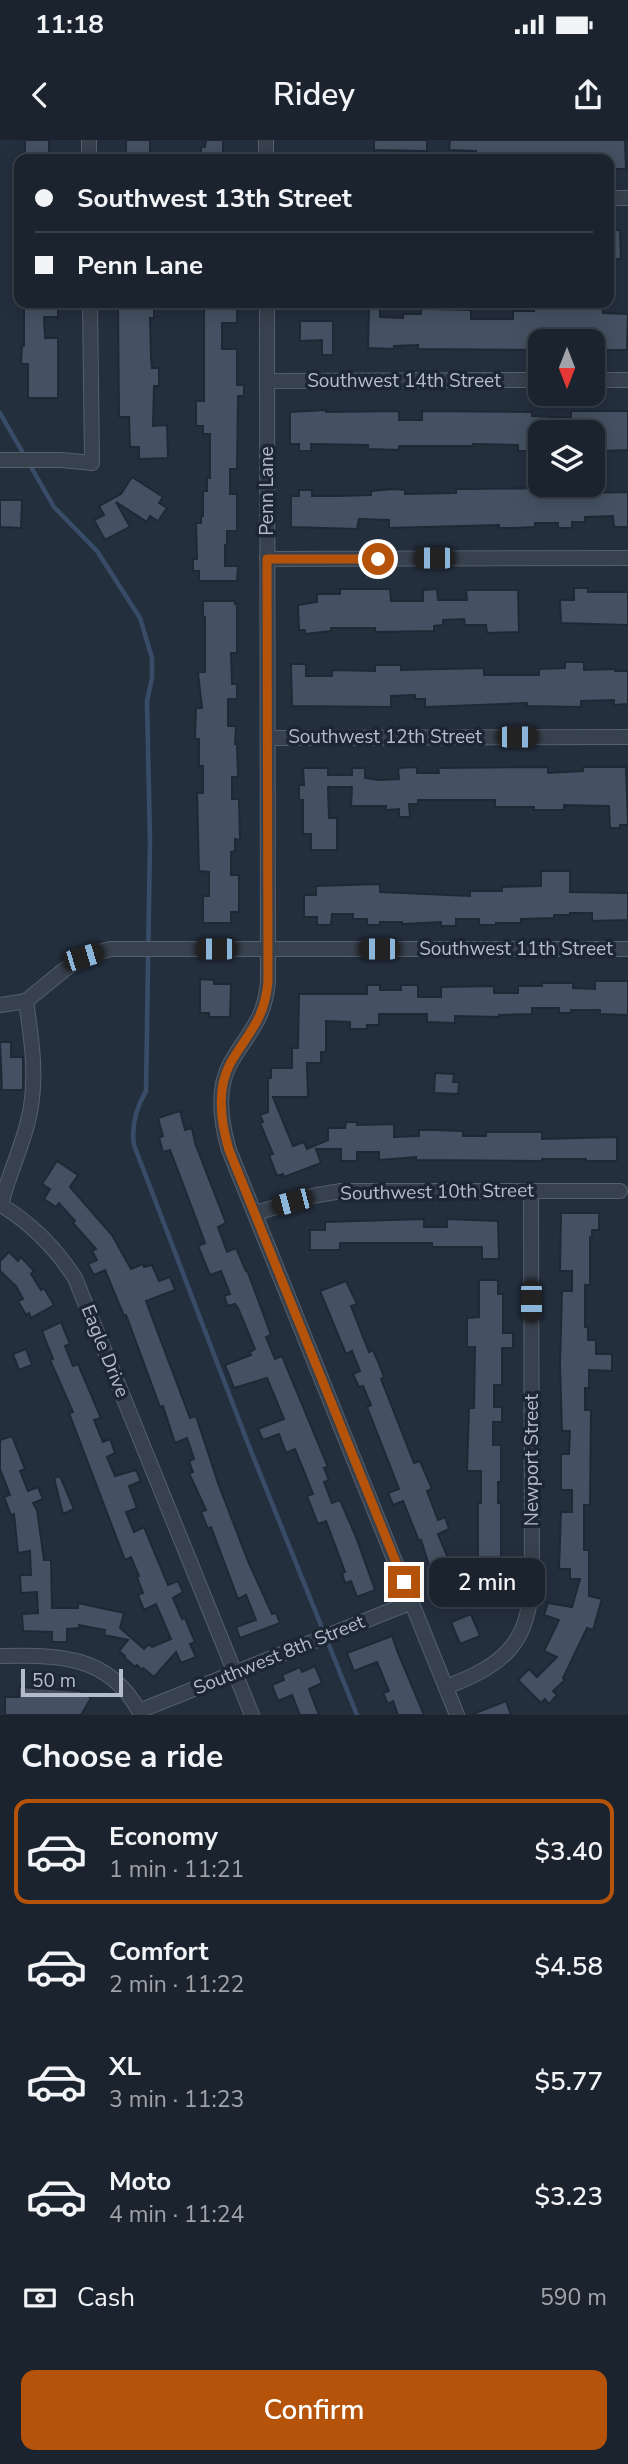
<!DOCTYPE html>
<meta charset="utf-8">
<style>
body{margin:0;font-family:"Nunito Sans",sans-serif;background:#242b36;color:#f1f3f6;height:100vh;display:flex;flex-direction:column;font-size:26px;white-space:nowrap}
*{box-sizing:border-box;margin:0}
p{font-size:23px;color:#a0a4aa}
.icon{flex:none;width:38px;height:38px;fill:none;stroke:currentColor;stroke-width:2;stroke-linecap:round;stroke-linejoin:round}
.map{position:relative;height:1575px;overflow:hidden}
.drawer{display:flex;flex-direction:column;background:#1b232e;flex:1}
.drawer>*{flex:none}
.hud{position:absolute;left:14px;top:14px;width:600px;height:154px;border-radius:14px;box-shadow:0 4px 18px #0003,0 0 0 2px #39404a;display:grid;align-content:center;height:154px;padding:0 21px;background:#1b232e}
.needle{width:46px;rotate:180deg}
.fabs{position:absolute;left:528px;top:189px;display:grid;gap:14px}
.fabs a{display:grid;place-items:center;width:77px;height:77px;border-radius:14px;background:#1b232e;box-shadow:0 4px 18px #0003,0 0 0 2px #39404a;font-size:35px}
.scale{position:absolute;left:21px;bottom:18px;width:102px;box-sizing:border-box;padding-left:7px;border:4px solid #b4bcc9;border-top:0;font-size:19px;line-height:24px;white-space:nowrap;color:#b4bcc9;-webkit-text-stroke:5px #1d2633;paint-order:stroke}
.end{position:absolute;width:32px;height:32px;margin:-16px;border:9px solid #b45309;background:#fff;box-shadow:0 0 0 4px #fff}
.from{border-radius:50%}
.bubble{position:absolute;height:49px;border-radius:14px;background:#1b232e;box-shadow:0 4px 18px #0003,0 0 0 2px #39404a;font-size:23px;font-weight:600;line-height:49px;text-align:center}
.car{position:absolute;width:21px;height:42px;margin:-21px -10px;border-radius:9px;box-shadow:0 0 5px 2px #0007;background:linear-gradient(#222 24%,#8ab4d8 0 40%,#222 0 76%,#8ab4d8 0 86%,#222 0)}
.hud b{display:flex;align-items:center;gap:24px;height:66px;font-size:26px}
.hud b+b{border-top:2px solid #39404a}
.hud i{width:18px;height:18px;background:#f1f3f6}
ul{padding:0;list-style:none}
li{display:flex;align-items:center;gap:21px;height:105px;margin:0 14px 10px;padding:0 7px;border:4px solid transparent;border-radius:14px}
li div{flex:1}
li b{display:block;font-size:26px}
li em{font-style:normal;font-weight:600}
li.current{border-color:#b45309}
li>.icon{width:63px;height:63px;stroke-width:1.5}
h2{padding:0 21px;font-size:32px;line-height:84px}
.pay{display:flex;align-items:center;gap:18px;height:77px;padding:0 21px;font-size:26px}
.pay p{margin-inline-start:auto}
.action{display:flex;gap:14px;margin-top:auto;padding:14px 21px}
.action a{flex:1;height:80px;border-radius:14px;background:#b45309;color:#fff;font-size:28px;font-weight:600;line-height:80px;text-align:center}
.status{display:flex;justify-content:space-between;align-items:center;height:49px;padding:0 35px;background:#1b232e;direction:ltr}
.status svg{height:19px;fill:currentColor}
header{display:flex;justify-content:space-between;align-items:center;height:91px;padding:0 21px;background:#1b232e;font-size:32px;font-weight:600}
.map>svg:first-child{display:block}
</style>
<div class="status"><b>11:18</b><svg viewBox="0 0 49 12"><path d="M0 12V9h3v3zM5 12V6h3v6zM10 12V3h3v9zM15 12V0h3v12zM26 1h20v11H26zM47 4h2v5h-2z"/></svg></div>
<header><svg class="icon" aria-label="back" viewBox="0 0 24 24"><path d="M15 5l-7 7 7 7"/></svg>Ridey<svg class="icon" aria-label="share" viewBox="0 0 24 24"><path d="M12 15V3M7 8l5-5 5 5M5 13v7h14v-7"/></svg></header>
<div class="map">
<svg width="628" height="1575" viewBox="0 0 628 1575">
<rect width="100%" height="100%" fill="#242f3e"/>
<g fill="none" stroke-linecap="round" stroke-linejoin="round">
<!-- stream -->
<path stroke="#394c67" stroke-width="4.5" d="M 0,273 L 54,367 L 97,411 L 140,478 L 152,518 L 152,538 L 147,561 L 150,701 L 146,951 C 136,968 131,985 134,1005 L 247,1301 L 357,1575"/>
</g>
<!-- building -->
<g fill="#455162" stroke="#1f2835" stroke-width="2">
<path d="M 25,0 L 49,0 L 49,13 L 45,13 L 45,19 L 25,19 Z"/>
<rect x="126" y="0" width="24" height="19"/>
<path d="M 206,0 L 223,0 L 223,19 L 201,19 L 201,7 L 205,7 Z"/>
<path d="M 374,0 L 427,0 L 427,11 L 374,10 Z"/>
<path d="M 450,0 L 625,0 L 626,29 L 609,29 L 609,19 L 513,19 L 513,16 L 476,16 L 476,11 L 449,10 Z"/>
<path d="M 609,90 L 620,90 L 621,119 L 609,119 Z"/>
<path d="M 24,163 L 58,163 L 58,177 L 44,177 L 45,198 L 58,198 L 58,258 L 28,258 L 28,224 L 21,224 L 22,206 L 24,206 Z"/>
<path d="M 118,163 L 154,163 L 154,178 L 150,178 L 151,218 L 152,228 L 159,228 L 159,246 L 154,246 L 153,286 L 167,285 L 168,318 L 139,319 L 139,307 L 130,307 L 129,277 L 119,277 Z"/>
<path d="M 204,163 L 231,163 L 231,166 L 237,166 L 237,183 L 222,183 L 222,209 L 237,209 L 237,245 L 244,245 L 244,256 L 238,256 L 237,329 L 230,329 L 230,354 L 237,354 L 237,391 L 227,391 L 227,405 L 225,405 L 225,426 L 238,426 L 237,441 L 199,441 L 199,431 L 193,431 L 193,419 L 197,419 L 196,383 L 201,383 L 201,376 L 203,376 L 203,351 L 207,351 L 207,338 L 210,338 L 210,294 L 203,294 L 203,286 L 196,286 L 196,261 L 204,261 Z"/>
<path d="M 534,163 L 546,163 L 546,169 L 591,169 L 591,166 L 603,166 L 603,173 L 628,174 L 627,210 L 605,210 L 605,200 L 583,200 L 541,201 L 541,210 L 418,209 L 418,205 L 394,206 L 394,209 L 368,208 L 369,168 L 380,168 L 380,177 L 403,178 L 403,174 L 421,174 L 421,169 L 435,169 L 471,170 L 471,179 L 513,179 L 513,171 L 534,171 Z"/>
<path d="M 300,181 L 333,181 L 333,215 L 322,215 L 322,200 L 300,201 Z"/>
<path d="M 326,270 L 326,272 L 399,271 L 399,280 L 422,280 L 422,271 L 532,272 L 532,276 L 571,278 L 571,271 L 628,271 L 628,310 L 603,311 L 603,292 L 541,292 L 541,311 L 518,311 L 518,305 L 473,304 L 473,306 L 399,306 L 399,310 L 368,309 L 368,305 L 311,304 L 311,311 L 299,311 L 299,304 L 290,304 L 290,272 Z"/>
<path d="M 132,337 L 163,357 L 159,363 L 167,368 L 158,381 L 150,376 L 147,382 L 116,362 L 130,387 L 105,400 L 94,380 L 104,375 L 99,366 L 121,354 Z"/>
<path d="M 585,348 L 585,353 L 628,352 L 628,387 L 614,387 L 613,376 L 585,377 L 585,382 L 572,382 L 572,388 L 558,388 L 558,383 L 535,383 L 535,387 L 515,388 L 499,388 L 499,385 L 389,388 L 389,380 L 359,379 L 357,389 L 291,387 L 291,356 L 299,356 L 299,350 L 312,350 L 312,356 L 339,356 L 371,355 L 371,351 L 393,349 L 405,350 L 405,354 L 456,353 L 456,349 Z"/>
<path d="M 0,360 L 22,360 L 21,388 L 0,387 Z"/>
<path d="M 574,448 L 588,448 L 588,452 L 628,452 L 628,485 L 561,483 L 560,460 L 574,460 Z"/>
<path d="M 340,449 L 390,449 L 391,461 L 423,461 L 423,450 L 437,449 L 438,460 L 467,460 L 466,450 L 518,450 L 519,492 L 487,493 L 486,485 L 465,485 L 464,479 L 443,480 L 443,485 L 434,486 L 434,491 L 375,492 L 375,488 L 331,488 L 331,491 L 305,494 L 305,490 L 299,490 L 298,465 L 317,462 L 317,454 L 340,454 Z"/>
<path d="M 203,461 L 235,461 L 235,464 L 237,464 L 237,513 L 231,513 L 232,544 L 237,544 L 237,559 L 228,559 L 228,586 L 236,586 L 235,604 L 237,604 L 238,637 L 232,637 L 232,659 L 239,659 L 240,700 L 235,699 L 235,711 L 231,712 L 231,735 L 239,735 L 239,772 L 231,772 L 231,783 L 203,783 L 203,756 L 209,756 L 209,732 L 199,731 L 197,653 L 203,653 L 203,626 L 199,626 L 199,599 L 195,599 L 196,568 L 202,568 L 198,532 L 205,532 L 205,477 L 203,477 Z"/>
<path d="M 565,522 L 584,522 L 584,530 L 615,529 L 615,531 L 628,531 L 628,564 L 614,565 L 614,560 L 581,561 L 581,567 L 527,566 L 527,563 L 425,567 L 425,559 L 415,559 L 415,555 L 391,556 L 391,567 L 292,566 L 291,524 L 306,524 L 306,536 L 332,536 L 332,530 L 375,531 L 375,525 L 401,525 L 401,530 L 484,528 L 484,535 L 539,535 L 539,529 L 565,528 Z"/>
<path d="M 417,627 L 417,633 L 439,633 L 438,628 L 548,627 L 548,633 L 583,631 L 583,627 L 626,627 L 628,685 L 620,685 L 620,688 L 610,688 L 609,666 L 564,665 L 564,670 L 534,670 L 534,667 L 495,667 L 495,660 L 418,660 L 418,664 L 409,664 L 410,677 L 399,677 L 399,669 L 386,670 L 386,666 L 351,666 L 352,647 L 328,647 L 329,678 L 337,678 L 337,710 L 311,710 L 311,694 L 303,694 L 303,660 L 299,660 L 299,645 L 304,645 L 303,628 L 328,628 L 328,635 L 352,635 L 352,628 L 365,628 L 365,638 L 378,640 L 399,639 L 398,628 Z"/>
<path d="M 541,731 L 570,731 L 570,752 L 628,753 L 628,780 L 592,781 L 592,773 L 570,773 L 570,775 L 554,775 L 554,778 L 521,779 L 521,783 L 496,783 L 496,785 L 479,785 L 479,779 L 456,779 L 456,786 L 441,786 L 441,782 L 402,784 L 402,782 L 380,782 L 380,785 L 367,785 L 367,779 L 353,779 L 353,774 L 332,774 L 331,785 L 317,785 L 317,777 L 304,777 L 304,755 L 316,755 L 316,746 L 380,744 L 380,752 L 470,756 L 470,751 L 502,751 L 502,747 L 541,746 Z"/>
<path d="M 200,839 L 214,840 L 214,844 L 231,844 L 230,877 L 209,877 L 209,873 L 200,873 Z"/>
<path d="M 595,841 L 628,841 L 628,875 L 600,874 L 600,870 L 571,870 L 571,873 L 559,873 L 559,868 L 532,868 L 532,874 L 499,875 L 499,877 L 455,876 L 455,883 L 427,882 L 427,874 L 379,874 L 379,885 L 367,885 L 367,889 L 350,889 L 350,882 L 326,881 L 326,912 L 321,912 L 321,923 L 307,923 L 308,957 L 273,957 L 293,1006 L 304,1002 L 307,1009 L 328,1000 L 328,988 L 345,988 L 346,982 L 357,982 L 357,985 L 394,984 L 394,997 L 419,996 L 419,990 L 434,990 L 463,991 L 463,996 L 486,996 L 486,992 L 542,992 L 542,999 L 617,997 L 617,1021 L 586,1021 L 586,1019 L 542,1019 L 542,1021 L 416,1020 L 416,1017 L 379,1020 L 379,1012 L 357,1012 L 357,1021 L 341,1021 L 341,1009 L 316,1009 L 321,1023 L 284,1037 L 283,1034 L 277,1036 L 269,1015 L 273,1014 L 260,983 L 263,982 L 260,975 L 268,972 L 268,938 L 271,938 L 271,928 L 292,928 L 292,908 L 298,908 L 299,854 L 367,854 L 367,845 L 380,845 L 380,850 L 401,850 L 401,845 L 418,845 L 418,857 L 441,857 L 441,847 L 494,846 L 494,853 L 518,853 L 518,846 L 542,846 L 542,843 L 573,843 L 573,848 L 595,849 Z"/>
<path d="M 0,902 L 11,902 L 11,917 L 23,917 L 23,950 L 2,950 Z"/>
<path d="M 435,933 L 454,934 L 453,942 L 459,942 L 458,954 L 434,953 Z"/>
<path d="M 180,971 L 185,990 L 192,988 L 195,1003 L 226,1083 L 218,1087 L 227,1112 L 236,1108 L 246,1131 L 247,1130 L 271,1195 L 266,1197 L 275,1219 L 282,1216 L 328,1327 L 324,1328 L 329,1340 L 324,1342 L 332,1363 L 340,1360 L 356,1397 L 375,1450 L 357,1457 L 351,1441 L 345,1443 L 342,1433 L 345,1432 L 326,1381 L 318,1384 L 307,1356 L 313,1354 L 295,1309 L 286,1313 L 279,1294 L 263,1300 L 258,1289 L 284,1279 L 267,1238 L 234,1248 L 225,1225 L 251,1215 L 250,1212 L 255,1209 L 238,1168 L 235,1164 L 228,1166 L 224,1156 L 230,1154 L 221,1131 L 210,1135 L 198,1106 L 205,1103 L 192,1068 L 170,1010 L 163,1012 L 159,998 L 163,996 L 158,978 Z"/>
<path d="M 57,1021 L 78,1035 L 70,1047 L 112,1095 L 131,1129 L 143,1124 L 144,1127 L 152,1125 L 159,1141 L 170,1137 L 175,1150 L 146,1161 L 190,1278 L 196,1276 L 218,1343 L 248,1421 L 272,1474 L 276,1473 L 280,1483 L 240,1498 L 236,1487 L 256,1480 L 246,1455 L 238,1459 L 211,1387 L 208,1389 L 201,1372 L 206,1370 L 189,1333 L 193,1332 L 189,1321 L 194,1319 L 187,1298 L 175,1303 L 163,1266 L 160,1267 L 126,1175 L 124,1176 L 105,1130 L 94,1135 L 88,1124 L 97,1120 L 92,1111 L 96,1109 L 73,1083 L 75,1081 L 59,1063 L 56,1067 L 44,1059 L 50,1049 L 42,1044 Z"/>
<path d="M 561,1073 L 599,1073 L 599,1090 L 592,1090 L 592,1097 L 590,1097 L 590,1145 L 585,1145 L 585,1187 L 588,1187 L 588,1200 L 596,1200 L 596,1214 L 612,1214 L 612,1231 L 589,1230 L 589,1248 L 585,1248 L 585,1270 L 591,1270 L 590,1365 L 584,1365 L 584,1410 L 589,1410 L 589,1456 L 602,1459 L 593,1490 L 587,1488 L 563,1538 L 565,1540 L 553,1551 L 557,1555 L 549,1564 L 545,1559 L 541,1563 L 518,1540 L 529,1529 L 537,1537 L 557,1517 L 544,1511 L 559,1480 L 544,1475 L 548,1463 L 572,1467 L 580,1439 L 570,1439 L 570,1429 L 559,1429 L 561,1372 L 572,1372 L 572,1350 L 561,1350 L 561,1314 L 569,1314 L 570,1291 L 562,1291 L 560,1224 L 562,1151 L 572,1151 L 572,1131 L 560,1131 Z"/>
<path d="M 424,1079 L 424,1087 L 447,1087 L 447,1079 L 498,1081 L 499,1119 L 482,1119 L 482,1107 L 432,1107 L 432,1103 L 340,1103 L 340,1110 L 310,1110 L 310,1090 L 325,1090 L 325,1082 Z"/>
<path d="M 9,1112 L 18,1121 L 21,1117 L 34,1131 L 31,1134 L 41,1150 L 44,1148 L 54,1165 L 31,1178 L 29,1173 L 26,1175 L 18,1161 L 23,1159 L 16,1146 L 0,1131 L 0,1121 Z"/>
<path d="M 479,1140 L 498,1140 L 498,1154 L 503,1154 L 503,1193 L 513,1193 L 513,1208 L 502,1208 L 502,1245 L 494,1245 L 494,1267 L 502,1267 L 502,1282 L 493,1282 L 493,1305 L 501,1305 L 501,1342 L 498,1342 L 498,1363 L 501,1363 L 501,1420 L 513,1420 L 511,1462 L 500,1462 L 500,1467 L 480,1466 L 481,1433 L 478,1433 L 478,1363 L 481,1363 L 481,1331 L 467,1331 L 469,1268 L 474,1268 L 475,1207 L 467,1207 L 467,1178 L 479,1177 Z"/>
<path d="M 346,1141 L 357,1164 L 351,1166 L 369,1212 L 373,1210 L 379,1224 L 384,1237 L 381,1239 L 414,1323 L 420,1321 L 432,1349 L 427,1351 L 438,1380 L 445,1377 L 449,1389 L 438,1394 L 461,1450 L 446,1456 L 436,1437 L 433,1438 L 421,1400 L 419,1401 L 403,1361 L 393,1365 L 388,1353 L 399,1349 L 367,1267 L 371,1265 L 363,1246 L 359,1247 L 353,1234 L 360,1231 L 352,1211 L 346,1214 L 320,1151 Z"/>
<path d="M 61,1182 L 70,1204 L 65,1206 L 73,1226 L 78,1224 L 101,1278 L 94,1280 L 103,1302 L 110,1299 L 115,1313 L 107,1317 L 115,1336 L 136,1330 L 141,1341 L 129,1346 L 137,1368 L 126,1372 L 134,1392 L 144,1387 L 168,1445 L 178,1441 L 183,1452 L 173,1458 L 182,1479 L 185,1478 L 195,1502 L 190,1504 L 196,1517 L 181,1523 L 176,1512 L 154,1537 L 143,1528 L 142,1530 L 137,1525 L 135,1527 L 124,1517 L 125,1516 L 119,1511 L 128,1500 L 104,1495 L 105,1490 L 79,1485 L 80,1488 L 67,1489 L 67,1502 L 52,1502 L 52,1492 L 23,1491 L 22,1474 L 38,1473 L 37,1452 L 21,1453 L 20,1435 L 31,1435 L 30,1411 L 18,1413 L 14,1374 L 11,1375 L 4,1357 L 10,1355 L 0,1329 L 0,1300 L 12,1296 L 25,1329 L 20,1331 L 28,1351 L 38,1347 L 43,1359 L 33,1363 L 37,1370 L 44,1420 L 51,1420 L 52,1468 L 78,1468 L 78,1463 L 124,1473 L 120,1488 L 144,1509 L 149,1504 L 152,1507 L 171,1499 L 156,1464 L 144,1470 L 138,1455 L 143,1453 L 137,1437 L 139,1436 L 131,1417 L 125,1420 L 69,1273 L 73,1272 L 50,1220 L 53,1219 L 42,1191 Z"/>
<path d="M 26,1209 L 32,1225 L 19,1230 L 13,1214 Z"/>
<path d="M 60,1336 L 74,1369 L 63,1374 L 54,1338 Z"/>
<path d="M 471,1474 L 480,1496 L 460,1504 L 451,1482 Z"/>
<path d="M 392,1496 L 398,1513 L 424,1575 L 398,1575 L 393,1561 L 388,1564 L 383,1553 L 389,1551 L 377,1522 L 354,1531 L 347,1513 Z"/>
<path d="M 315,1526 L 322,1543 L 309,1549 L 319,1575 L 300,1575 L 292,1555 L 278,1561 L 272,1545 L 284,1540 L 282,1535 L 300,1527 L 302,1532 Z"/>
<path d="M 19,1547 L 80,1551 L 91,1558 L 81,1575 L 5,1575 L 5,1557 L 19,1557 Z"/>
<path d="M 506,1561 L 511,1575 L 473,1575 L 473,1574 Z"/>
</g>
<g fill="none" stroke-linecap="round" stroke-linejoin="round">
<defs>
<g id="street">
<path d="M 89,0 L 89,19"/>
<path d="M 266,0 L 266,19"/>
<path d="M 609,58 L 628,58"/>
<path d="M 267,163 L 268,842 C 264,882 248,892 230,924 C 216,950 221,983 229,1010 L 457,1575"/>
<path d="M 593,240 L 628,240"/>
<path d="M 267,241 L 541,240"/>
<path d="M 0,320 L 62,320 L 92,323 L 90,163"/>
<path d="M 267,419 L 628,418"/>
<path d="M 268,598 L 628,597"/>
<path d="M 26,861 C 32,901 38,942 28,981 C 21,1010 8,1036 1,1065 C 32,1084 55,1107 75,1138 L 252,1575"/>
<path d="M 0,865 L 26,861 L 64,830 L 83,817 L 110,809 L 628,809"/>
<path d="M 256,1073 L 312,1056 L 341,1051 L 620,1051"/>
<path d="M 0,1516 C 57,1515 108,1514 139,1571 L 412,1462"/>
<path d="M 446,1547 C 506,1524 530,1503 532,1435 L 531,1051"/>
</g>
</defs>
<!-- street casing -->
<use href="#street" stroke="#565f6c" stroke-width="16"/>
<!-- street -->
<use href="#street" stroke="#38414e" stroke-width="14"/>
</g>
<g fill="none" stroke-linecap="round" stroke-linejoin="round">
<!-- route -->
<path stroke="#b45309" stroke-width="9" d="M 378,419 L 267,419 L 268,842 C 264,882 248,892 230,924 C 216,950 221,983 229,1010 L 404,1442"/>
</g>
<g text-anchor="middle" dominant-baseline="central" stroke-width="7" stroke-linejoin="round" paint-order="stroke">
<!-- street labels -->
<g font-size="19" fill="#b4bcc9" stroke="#1d2633">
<text x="404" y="241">Southwest 14th Street</text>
<text transform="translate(267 351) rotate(-90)">Penn Lane</text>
<text x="385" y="597">Southwest 12th Street</text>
<text x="516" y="809">Southwest 11th Street</text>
<text transform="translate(437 1052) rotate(-1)">Southwest 10th Street</text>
<text transform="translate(105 1211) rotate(68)">Eagle Drive</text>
<text transform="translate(532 1320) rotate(-90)">Newport Street</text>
<text transform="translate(279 1515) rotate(-22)">Southwest 8th Street</text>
</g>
</g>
</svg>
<div class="fabs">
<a><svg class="needle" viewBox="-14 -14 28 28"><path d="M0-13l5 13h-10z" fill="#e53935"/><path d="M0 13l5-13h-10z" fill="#a0a4aa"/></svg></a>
<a><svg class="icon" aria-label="layers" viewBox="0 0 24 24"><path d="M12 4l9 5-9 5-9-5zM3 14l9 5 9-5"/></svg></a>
</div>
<div class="scale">50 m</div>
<i class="end from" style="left:378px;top:419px"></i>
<i class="end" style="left:404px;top:1442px"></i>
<div class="bubble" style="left:429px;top:1418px;width:116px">2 min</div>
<i class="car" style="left:434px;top:418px;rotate:270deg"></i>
<i class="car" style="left:517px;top:597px;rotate:90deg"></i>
<i class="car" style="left:216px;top:809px;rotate:270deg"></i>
<i class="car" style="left:379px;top:809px;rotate:270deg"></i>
<i class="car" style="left:83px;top:817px;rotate:73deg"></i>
<i class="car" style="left:292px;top:1062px;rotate:255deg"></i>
<i class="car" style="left:531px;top:1161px;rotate:180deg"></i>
<div class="hud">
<b><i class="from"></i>Southwest 13th Street</b>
<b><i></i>Penn Lane</b>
</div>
</div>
<section class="drawer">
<h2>Choose a ride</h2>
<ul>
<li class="current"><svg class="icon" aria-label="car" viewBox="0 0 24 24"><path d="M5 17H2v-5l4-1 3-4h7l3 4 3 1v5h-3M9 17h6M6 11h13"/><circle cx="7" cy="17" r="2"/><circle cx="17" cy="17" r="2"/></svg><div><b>Economy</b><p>1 min · 11:21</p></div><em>$3.40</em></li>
<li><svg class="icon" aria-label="car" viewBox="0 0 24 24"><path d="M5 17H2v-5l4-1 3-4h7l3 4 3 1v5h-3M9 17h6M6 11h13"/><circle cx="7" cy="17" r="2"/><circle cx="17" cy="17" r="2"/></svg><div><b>Comfort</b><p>2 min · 11:22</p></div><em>$4.58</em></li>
<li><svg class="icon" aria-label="car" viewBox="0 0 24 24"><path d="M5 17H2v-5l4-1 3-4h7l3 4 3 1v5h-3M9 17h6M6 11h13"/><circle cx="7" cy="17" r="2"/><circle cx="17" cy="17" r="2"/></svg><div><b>XL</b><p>3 min · 11:23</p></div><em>$5.77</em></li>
<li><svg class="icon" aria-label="car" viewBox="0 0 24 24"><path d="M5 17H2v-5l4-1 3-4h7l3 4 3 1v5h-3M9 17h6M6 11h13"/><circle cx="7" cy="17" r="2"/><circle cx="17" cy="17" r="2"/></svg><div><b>Moto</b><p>4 min · 11:24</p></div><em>$3.23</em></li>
</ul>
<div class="pay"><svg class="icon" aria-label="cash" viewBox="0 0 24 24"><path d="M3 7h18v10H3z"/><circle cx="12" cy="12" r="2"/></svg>Cash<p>590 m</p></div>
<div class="action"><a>Confirm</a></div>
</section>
